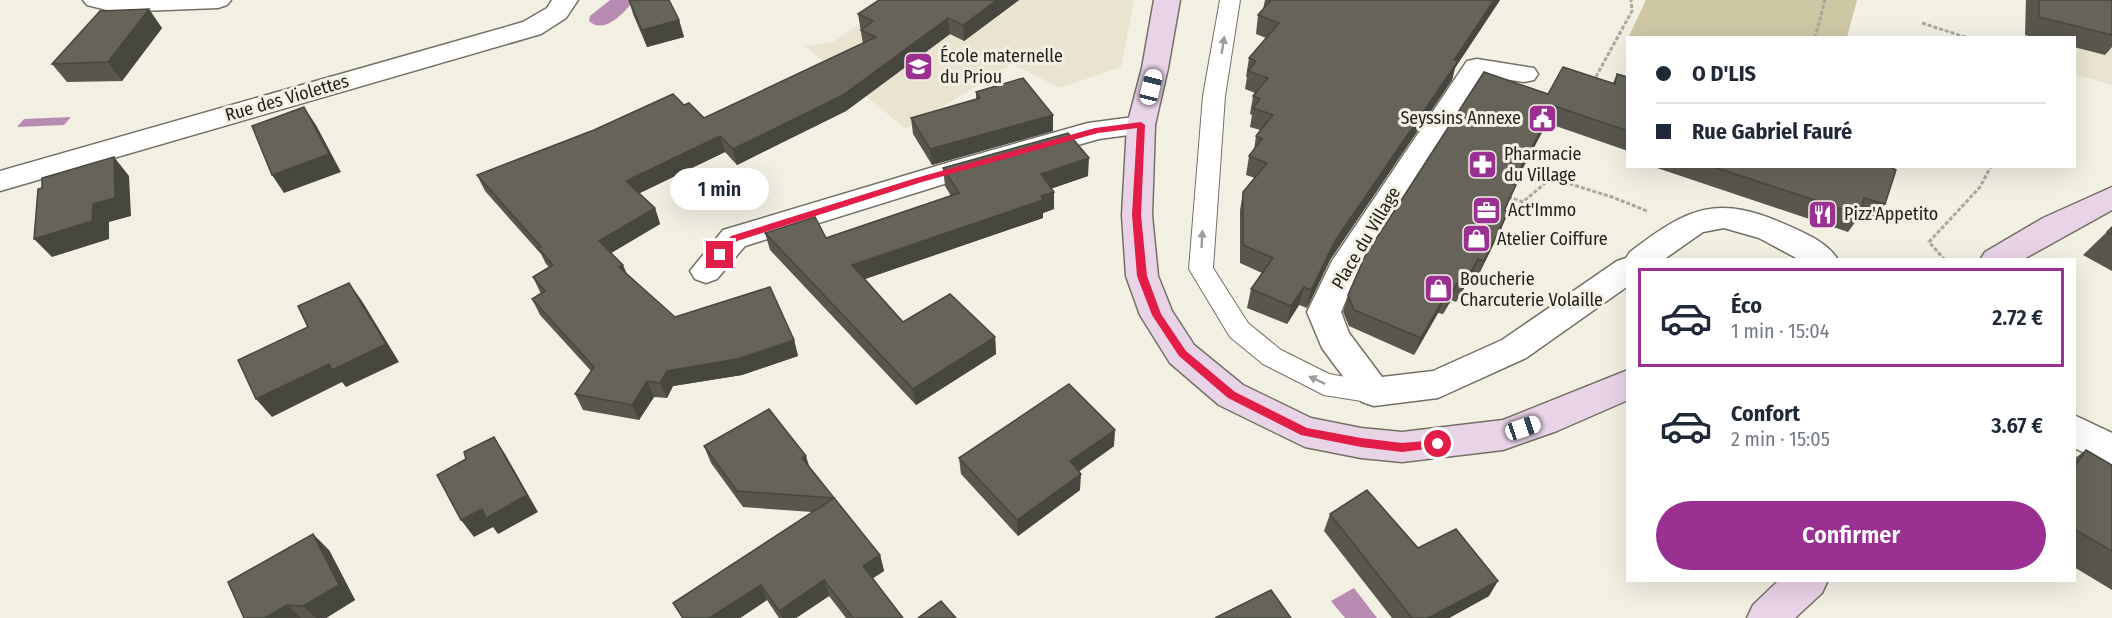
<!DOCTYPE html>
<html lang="fr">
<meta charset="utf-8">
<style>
body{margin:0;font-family:"Fira Sans Condensed",sans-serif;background:#f6f6f7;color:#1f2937;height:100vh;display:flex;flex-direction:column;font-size:22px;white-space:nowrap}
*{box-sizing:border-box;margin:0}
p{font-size:20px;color:#747a83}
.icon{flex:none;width:33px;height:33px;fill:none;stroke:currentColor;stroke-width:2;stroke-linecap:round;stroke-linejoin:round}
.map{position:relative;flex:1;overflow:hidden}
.details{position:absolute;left:1626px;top:258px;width:450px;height:324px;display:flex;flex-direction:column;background:#fff;border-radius:0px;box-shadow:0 6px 24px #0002}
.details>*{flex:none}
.top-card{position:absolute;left:1626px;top:36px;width:450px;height:132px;border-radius:0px;box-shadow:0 6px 24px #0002;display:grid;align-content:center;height:132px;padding:0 30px;background:#fff}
.end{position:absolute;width:27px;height:27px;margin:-14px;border:8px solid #e11d48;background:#fff;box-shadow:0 0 0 3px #fff}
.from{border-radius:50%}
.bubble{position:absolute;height:42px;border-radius:21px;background:#fff;box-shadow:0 6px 24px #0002;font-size:20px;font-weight:600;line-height:42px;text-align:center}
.car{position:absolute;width:18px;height:36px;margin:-18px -9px;border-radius:8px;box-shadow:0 0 4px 2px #0007;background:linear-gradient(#fff 24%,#345 0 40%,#fff 0 76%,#345 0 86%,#fff 0)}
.top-card b{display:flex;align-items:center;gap:21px;height:57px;font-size:22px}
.top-card b+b{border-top:2px solid #e0e1e3}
.top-card i{width:15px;height:15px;background:#1f2937}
ul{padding:10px 0 0;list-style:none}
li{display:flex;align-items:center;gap:18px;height:99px;margin:0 12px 9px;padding:0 18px;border:3px solid transparent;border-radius:0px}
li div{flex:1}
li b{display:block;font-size:22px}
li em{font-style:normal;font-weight:600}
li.current{border-color:#993092}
li>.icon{width:54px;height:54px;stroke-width:1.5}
.button{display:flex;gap:12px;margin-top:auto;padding:12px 30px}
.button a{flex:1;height:69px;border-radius:36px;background:#993092;color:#fff;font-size:24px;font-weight:600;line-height:69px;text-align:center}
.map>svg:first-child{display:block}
</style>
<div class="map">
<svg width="2112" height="618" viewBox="0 0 2112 618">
<rect width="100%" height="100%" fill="#f2f0e3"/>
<!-- built -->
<g fill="#e8e4d0">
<path d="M 894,0 L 1134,0 L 1121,67 L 1060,88 L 1012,64 L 906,129 L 805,46 L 833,42 Z"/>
<path d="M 2025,0 L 2112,0 L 2112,85 L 2075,74 L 2074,38 L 2025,38 Z"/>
</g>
<!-- green -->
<path fill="#cec7a4" d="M 1646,0 L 1857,0 L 1847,37 L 1628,38 Z"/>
<!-- water -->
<g fill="#b88cb2">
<path d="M 610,0 L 629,0 L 631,4 C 621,16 603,34 589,21 L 590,16 Z"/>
<path d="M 71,117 L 64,125 L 17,127 L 24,119 Z"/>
<path d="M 1354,588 L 1377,618 L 1345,618 L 1331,601 Z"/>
</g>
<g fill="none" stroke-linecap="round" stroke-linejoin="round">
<defs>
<path id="service" d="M 1220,0 L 1240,0 L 1225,96 L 1213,268 L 1248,323 L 1281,350 L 1329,374 L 1384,384 L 1388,392 L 1384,400 L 1374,403 L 1324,395 L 1263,364 L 1230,337 L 1189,269 L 1203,96 Z"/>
<g id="minor">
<path d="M 83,0 L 231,0 L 227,5 L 218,8 L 115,12 L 87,5 Z"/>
<path d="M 552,0 L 578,0 L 566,18 L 541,34 L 0,191 L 0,171 L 523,22 L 547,8 Z"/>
<path d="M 1477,59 L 1534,68 L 1538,74 L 1534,80 L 1524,82 L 1484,76 L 1358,272 L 1341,312 L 1349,333 L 1382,377 L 1433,371 L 1502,340 L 1617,261 L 1626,258 L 1630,252 C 1690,206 1718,194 1789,226 C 1807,234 1828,243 1838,260 L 1800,260 L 1759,238 L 1724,228 L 1703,232 L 1663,260 L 1628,260 L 1628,286 L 1526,358 L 1438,398 L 1374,406 L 1362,402 L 1322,348 L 1307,312 L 1332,261 L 1467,61 Z"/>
<path d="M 1141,116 L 1151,118 L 1155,125 L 1151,132 L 1099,139 L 970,176 L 745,246 L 717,279 L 706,283 L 695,279 L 690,271 L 723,230 L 950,162 L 1088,123 Z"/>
<path d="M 2074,415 L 2112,433 L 2112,466 L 2074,448 Z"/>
</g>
<g id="secondary">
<path d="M 1154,0 L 1180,0 L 1168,68 L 1155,125 L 1152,215 L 1158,276 L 1172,311 L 1194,345 L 1243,385 L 1311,418 L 1361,428 L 1402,432 L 1503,420 L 1628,370 L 1628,400 L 1557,431 L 1503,450 L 1402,462 L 1361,458 L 1305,447 L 1219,405 L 1170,363 L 1140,315 L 1126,276 L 1122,215 L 1127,125 L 1142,68 Z"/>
<path d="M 2112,187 L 2112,210 L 2022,260 L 1980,260 L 1985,252 L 2043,218 Z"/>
<path d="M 1779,580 L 1828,580 L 1822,593 L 1795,618 L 1747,618 L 1753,605 Z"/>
</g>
</defs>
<!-- service casing -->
<use href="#service" stroke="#737166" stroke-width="2"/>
<!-- minor casing -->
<use href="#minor" stroke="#737166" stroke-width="3"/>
<!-- secondary casing -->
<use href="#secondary" stroke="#737166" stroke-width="3"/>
<!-- path -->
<g stroke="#aaa89e" stroke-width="3" stroke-dasharray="4 2" stroke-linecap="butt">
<path d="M 1922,23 L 1968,38"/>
<path d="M 1815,38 L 1825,0"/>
<path d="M 1593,82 L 1632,11 L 1631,0"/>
<path d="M 1508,197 L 1523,202 L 1551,178 L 1612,197 L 1647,211"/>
<path d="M 1945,260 L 1929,242 L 1980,187 L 1991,166"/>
</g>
<!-- service -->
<use href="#service" fill="#fff" fill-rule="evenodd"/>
<!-- minor -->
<use href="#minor" fill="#fff" fill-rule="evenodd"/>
<!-- secondary -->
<use href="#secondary" fill="#e9d3e7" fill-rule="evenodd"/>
</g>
<!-- wall -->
<g fill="#58564d">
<path d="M 629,0 L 679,20 L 684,37 L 647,47 L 633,14 Z"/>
<path d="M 879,0 L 1019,0 L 964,41 L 950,34 L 846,111 L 737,165 L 725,152 L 639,193 L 655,208 L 660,224 L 611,253 L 627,274 L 675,317 L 794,340 L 798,356 L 742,375 L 673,386 L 667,398 L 654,397 L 639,420 L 583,410 L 575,394 L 591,371 L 540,315 L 532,299 L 541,294 L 533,277 L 549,267 L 546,264 L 541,254 L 485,191 L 477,175 L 684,105 L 704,118 L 863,44 L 858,14 Z"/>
<path d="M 1265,0 L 1500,0 L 1455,68 L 1452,80 L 1330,260 L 1307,308 L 1299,305 L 1287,324 L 1247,308 L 1251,289 L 1262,273 L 1240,263 L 1240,210 L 1243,192 L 1255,178 L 1246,175 L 1249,156 L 1254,150 L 1256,136 L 1260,130 L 1250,127 L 1252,115 L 1250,114 L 1253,96 L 1255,93 L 1245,89 L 1247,77 L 1246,77 L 1249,58 L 1266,38 L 1256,34 L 1258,15 L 1263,9 Z"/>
<path d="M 2026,0 L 2112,0 L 2112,47 L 2105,55 L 2074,47 L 2074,38 L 2035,38 L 2025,35 Z"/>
<path d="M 162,28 L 122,81 L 67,82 L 52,64 Z"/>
<path d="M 1617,74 L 1628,77 L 1628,151 L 1547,123 L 1514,185 L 1516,185 L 1505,210 L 1508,212 L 1501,229 L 1477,278 L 1471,276 L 1456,302 L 1451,300 L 1443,314 L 1438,313 L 1414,355 L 1349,326 L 1343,312 L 1348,295 L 1548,94 L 1613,83 Z"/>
<path d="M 976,92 L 1053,131 L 932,165 L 913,134 L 911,118 L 976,99 Z"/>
<path d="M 1651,166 L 1892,166 L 1885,204 L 1872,221 L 1859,217 L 1848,232 Z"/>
<path d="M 943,168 L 1088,176 L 1052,188 L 1054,209 L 1043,213 L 1043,218 L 865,279 L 903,322 L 995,337 L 996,354 L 916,405 L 770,250 L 765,233 L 826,238 L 951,196 L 945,186 Z"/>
<path d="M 2112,227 L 2112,271 L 2083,255 Z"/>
<path d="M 704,446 L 810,468 L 880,555 L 884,571 L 873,578 L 903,618 L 846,618 L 829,596 L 796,618 L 779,618 L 767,600 L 740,618 L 682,618 L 673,603 L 812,512 L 743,507 L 711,463 Z"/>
<path d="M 1114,446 L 1079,471 L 1080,490 L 1018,536 L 961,474 L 959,458 Z"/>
<path d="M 2086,450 L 2112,465 L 2112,590 L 2074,567 L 2074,459 Z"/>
<path d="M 1330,514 L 1418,548 L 1489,596 L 1449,618 L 1392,618 L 1324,531 Z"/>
<path d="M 329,550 L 355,600 L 326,618 L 244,618 Z"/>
</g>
<!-- shaded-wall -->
<g fill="#47463f">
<path d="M 997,0 L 1019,0 L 964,41 L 963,25 Z"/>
<path d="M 1494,0 L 1500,0 L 1455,68 L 1452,80 L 1330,260 L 1307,308 L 1311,290 L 1335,241 Z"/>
<path d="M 149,9 L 162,28 L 122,81 L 108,62 Z"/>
<path d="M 948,18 L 950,34 L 846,111 L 737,165 L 733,149 Z"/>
<path d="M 679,20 L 684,37 L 647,47 L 642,30 Z"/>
<path d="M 1554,106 L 1547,123 L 1505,201 L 1512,184 Z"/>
<path d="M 304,107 L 316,125 L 341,172 L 284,193 L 272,175 Z"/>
<path d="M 1053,115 L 1053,131 L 932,165 L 930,149 Z"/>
<path d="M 720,136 L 725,152 L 632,197 L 626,181 Z"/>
<path d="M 114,157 L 129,176 L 131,216 L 109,222 L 109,239 L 52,257 L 34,239 L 93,204 Z"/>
<path d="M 1089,158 L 1088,176 L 1042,192 L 1041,174 Z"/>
<path d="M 1516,185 L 1509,202 L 1497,227 L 1504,210 Z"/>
<path d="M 1054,192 L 1054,209 L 1043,213 L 1043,218 L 856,282 L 852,265 Z"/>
<path d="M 655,208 L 660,224 L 606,256 L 599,241 Z"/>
<path d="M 1508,212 L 1501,229 L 1477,278 L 1484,261 Z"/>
<path d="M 1478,259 L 1471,276 L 1456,302 L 1463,286 Z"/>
<path d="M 623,265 L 630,281 L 619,267 Z"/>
<path d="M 349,283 L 362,301 L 399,362 L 346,387 L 342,382 L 272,417 L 256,399 Z"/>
<path d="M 1457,283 L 1451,300 L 1443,314 L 1449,298 Z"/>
<path d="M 1304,287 L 1299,305 L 1287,324 L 1291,306 Z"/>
<path d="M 1445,296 L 1438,313 L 1414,355 L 1421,338 Z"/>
<path d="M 995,337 L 996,354 L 916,405 L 913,389 Z"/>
<path d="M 794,340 L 798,356 L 742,375 L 673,386 L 667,398 L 660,383 L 667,371 Z"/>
<path d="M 647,381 L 654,397 L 639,420 L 632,405 Z"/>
<path d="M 1115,430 L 1114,446 L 1070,478 L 1070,461 Z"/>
<path d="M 494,437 L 505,454 L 538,512 L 498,534 L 493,527 L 474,537 L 461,520 L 482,509 Z"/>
<path d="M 806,456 L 811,472 L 802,458 Z"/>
<path d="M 1081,474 L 1080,490 L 1018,536 L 1017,520 Z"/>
<path d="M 313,534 L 329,550 L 355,600 L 326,618 L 316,618 L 303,606 Z"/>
<path d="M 880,555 L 884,571 L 867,582 L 863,566 Z"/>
<path d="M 824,580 L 829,596 L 796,618 L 782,618 L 779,611 Z"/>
<path d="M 1498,581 L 1489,596 L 1449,618 L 1428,618 Z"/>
<path d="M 761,585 L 767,600 L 740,618 L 709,618 Z"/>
<path d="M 287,605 L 301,618 L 265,618 Z"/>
</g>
<!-- building -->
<g fill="#66645a" stroke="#47463f" stroke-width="1.5">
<path d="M 629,0 L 669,0 L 679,20 L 642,30 Z"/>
<path d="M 879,0 L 997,0 L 963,25 L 948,18 L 843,95 L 733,149 L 720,136 L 626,181 L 655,208 L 599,241 L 623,265 L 619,267 L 675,317 L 770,287 L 794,340 L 737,359 L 667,371 L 660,383 L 647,381 L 632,405 L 575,394 L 594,367 L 532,299 L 545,291 L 533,277 L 553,265 L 538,248 L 541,247 L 477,175 L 594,130 L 673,94 L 684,105 L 689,103 L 704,118 L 876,37 L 861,30 L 873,21 L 858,14 Z"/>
<path d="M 1271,0 L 1494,0 L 1454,60 L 1458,61 L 1335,241 L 1311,290 L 1304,287 L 1291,306 L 1251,289 L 1273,258 L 1243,245 L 1243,192 L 1267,163 L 1249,156 L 1262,139 L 1256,136 L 1273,115 L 1253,108 L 1260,99 L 1253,96 L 1268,78 L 1248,71 L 1256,61 L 1249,58 L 1279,23 L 1258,15 Z"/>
<path d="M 2039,0 L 2112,0 L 2112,35 L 2039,17 Z"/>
<path d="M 149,9 L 108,62 L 52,64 L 100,11 Z"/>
<path d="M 1563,67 L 1615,84 L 1617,74 L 1628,77 L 1628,131 L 1554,106 L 1512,184 L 1516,185 L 1504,210 L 1508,212 L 1484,261 L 1478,259 L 1463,286 L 1457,283 L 1449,298 L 1445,296 L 1421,338 L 1354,310 L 1348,295 L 1365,256 L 1484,72 L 1548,94 Z"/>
<path d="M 1023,78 L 1053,115 L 930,149 L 911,118 L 980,98 L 976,92 Z"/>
<path d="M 304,107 L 329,154 L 272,175 L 252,126 Z"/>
<path d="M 1068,133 L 1089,158 L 1041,174 L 1054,192 L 1041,196 L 1043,200 L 852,265 L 903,322 L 950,294 L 995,337 L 913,389 L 765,233 L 815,217 L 826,238 L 959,193 L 943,168 Z"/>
<path d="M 114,157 L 115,198 L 93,204 L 92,221 L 34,239 L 38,189 L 42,188 L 42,178 Z"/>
<path d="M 1711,166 L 1892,166 L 1892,168 L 1896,170 L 1885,204 L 1864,198 L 1860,215 Z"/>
<path d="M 2112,227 L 2112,235 L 2107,232 Z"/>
<path d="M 349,283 L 386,344 L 332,370 L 329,364 L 256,399 L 238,360 L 308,327 L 298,306 Z"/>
<path d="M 1069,384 L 1115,430 L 1070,461 L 1081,474 L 1017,520 L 959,458 Z"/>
<path d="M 769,409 L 806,456 L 802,458 L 880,555 L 863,566 L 903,618 L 853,618 L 824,580 L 779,611 L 761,585 L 709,618 L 683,618 L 673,603 L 834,498 L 737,491 L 704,446 Z"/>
<path d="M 494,437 L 527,495 L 486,518 L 482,509 L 461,520 L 437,475 L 466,459 L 464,452 Z"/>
<path d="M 2086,450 L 2112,465 L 2112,551 L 2074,529 L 2074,468 Z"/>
<path d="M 1367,490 L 1418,548 L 1456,529 L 1498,581 L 1428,618 L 1412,618 L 1330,514 Z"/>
<path d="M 313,534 L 339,585 L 303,606 L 287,605 L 265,618 L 244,618 L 228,582 Z"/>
<path d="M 1271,590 L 1291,618 L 1215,618 Z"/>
<path d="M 941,601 L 956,618 L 918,618 Z"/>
</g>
<!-- one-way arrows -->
<defs><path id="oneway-solid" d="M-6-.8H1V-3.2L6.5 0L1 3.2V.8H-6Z" transform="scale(1.5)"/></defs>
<g fill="#9c9c9a">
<use href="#oneway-solid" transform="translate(1223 45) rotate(-81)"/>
<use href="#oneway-solid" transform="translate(1202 239) rotate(-87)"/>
<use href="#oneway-solid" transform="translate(1317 380) rotate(-155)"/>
</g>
<!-- route -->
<path fill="#e11d48" d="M 1141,122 L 1145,125 L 1141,215 L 1147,276 L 1161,314 L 1186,351 L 1235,392 L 1307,428 L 1361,438 L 1402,443 L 1438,440 L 1444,444 L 1442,447 L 1402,452 L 1361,447 L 1301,435 L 1228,398 L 1179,356 L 1152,315 L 1137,276 L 1132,215 L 1137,128 L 1098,133 L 922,182 L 737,241 L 723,257 L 717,257 L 715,255 L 731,236 L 916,178 L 1095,128 Z"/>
<!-- icons -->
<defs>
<symbol id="school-square" viewBox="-11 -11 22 22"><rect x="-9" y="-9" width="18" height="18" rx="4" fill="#993092" stroke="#f2f0e3"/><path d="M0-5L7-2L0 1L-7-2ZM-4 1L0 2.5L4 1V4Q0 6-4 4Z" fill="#fff"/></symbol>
<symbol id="civic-square" viewBox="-11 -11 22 22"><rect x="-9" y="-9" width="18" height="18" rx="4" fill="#993092" stroke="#f2f0e3"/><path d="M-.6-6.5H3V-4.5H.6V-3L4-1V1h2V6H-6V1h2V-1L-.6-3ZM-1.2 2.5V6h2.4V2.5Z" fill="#fff"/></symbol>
<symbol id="pharmacy-square" viewBox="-11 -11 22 22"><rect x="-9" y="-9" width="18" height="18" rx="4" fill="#993092" stroke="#f2f0e3"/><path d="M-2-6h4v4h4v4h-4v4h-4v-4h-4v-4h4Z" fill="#fff"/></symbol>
<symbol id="office-square" viewBox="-11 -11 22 22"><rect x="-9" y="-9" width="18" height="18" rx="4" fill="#993092" stroke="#f2f0e3"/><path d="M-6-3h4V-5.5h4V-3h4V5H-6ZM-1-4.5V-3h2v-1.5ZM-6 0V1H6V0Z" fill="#fff"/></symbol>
<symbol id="restaurant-square" viewBox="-11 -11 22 22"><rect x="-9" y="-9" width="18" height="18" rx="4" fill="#993092" stroke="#f2f0e3"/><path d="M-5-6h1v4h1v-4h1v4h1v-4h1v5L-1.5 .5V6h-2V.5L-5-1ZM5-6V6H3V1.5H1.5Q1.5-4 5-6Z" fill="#fff"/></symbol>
<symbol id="shop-square" viewBox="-11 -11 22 22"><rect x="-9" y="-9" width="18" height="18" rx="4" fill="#993092" stroke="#f2f0e3"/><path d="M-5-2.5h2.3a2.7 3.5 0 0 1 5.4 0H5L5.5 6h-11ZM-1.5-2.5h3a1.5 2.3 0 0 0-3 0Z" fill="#fff"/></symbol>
</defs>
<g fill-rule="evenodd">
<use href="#school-square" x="902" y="50" width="33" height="33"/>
<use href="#civic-square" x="1526" y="102" width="33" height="33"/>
<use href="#pharmacy-square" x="1466" y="148" width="33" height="33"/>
<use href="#office-square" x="1470" y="194" width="33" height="33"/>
<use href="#restaurant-square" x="1806" y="198" width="33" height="33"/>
<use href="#shop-square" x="1460" y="222" width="33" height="33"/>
<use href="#shop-square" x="1422" y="272" width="33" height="33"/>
</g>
<g text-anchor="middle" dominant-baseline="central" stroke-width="6" stroke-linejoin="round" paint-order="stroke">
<!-- poi labels -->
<g font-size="18" fill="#23221e" stroke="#f2f0e3" text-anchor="start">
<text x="940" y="56">École maternelle<tspan x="940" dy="21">du Priou</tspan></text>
<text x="1521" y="118" text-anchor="end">Seyssins Annexe</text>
<text x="1504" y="154">Pharmacie<tspan x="1504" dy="21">du Village</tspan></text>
<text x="1508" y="210">Act'Immo</text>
<text x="1844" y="214">Pizz'Appetito</text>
<text x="1497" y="239">Atelier Coiffure</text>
<text x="1460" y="279">Boucherie<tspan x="1460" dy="21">Charcuterie Volaille</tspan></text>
</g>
<!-- street labels -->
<g font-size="18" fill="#23221e" stroke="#f2f0e3">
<text transform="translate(287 98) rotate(-16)">Rue des Violettes</text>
<text transform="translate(1366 238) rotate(-59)">Place du Village</text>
</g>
</g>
</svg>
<i class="end from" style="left:1438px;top:444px"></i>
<i class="end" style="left:720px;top:255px"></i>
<div class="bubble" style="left:670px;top:168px;width:99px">1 min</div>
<i class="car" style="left:1151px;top:87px;rotate:14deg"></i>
<i class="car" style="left:1523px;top:428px;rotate:71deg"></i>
<div class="top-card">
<b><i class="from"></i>O D'LIS</b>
<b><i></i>Rue Gabriel Fauré</b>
</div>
<section class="details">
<ul>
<li class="current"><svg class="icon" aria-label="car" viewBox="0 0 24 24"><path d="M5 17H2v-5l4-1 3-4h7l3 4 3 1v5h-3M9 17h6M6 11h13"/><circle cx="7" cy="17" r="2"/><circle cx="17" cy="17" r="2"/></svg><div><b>Éco</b><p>1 min · 15:04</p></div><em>2.72 €</em></li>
<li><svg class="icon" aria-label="car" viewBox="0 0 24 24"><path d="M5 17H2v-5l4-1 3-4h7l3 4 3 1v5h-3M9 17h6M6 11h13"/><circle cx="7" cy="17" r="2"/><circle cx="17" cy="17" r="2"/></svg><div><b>Confort</b><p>2 min · 15:05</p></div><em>3.67 €</em></li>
</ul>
<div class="button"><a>Confirmer</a></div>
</section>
</div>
